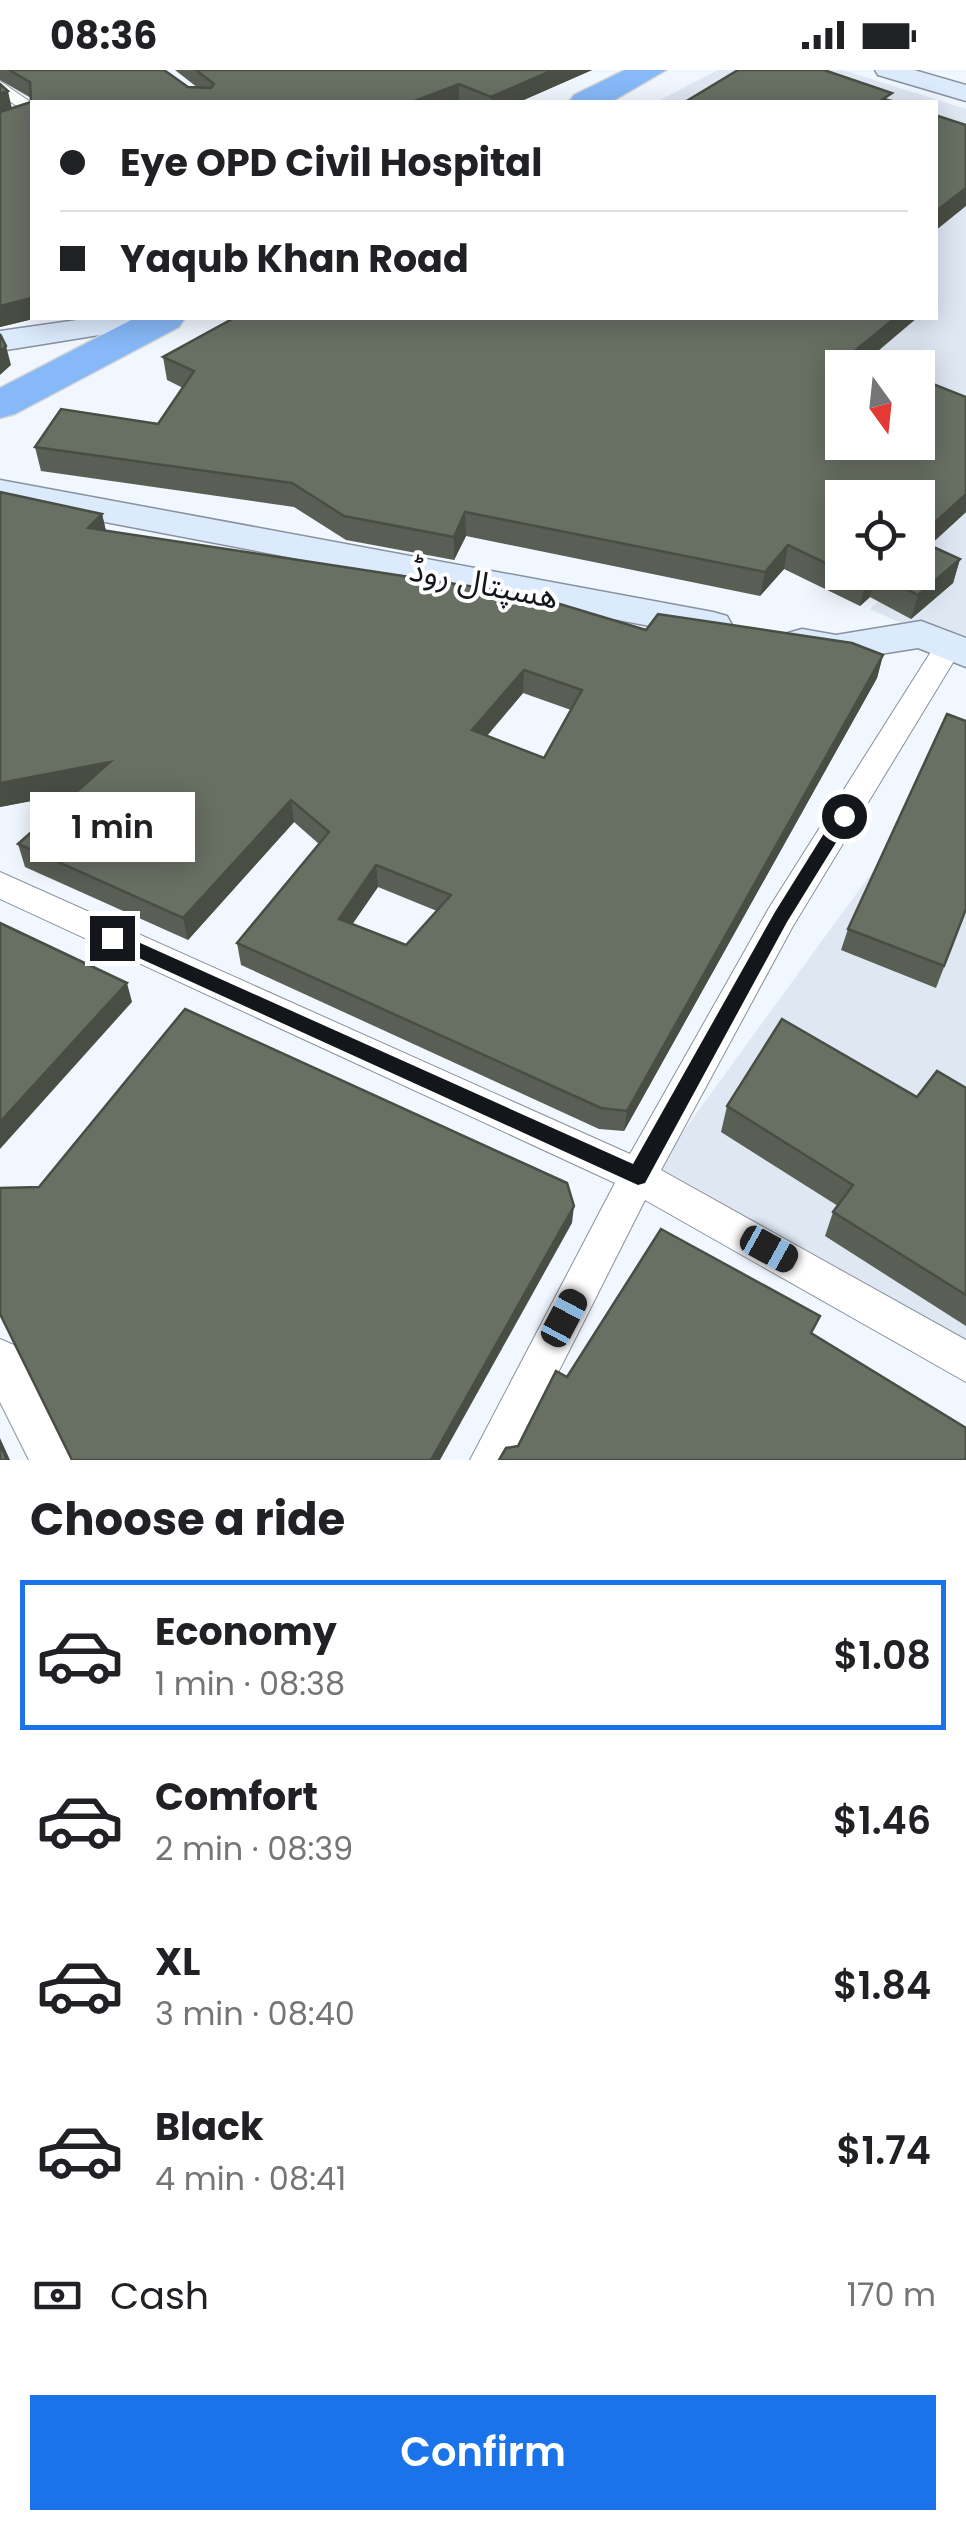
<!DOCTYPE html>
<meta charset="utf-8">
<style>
body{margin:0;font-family:Poppins,"Noto Sans Arabic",sans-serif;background:#f6f6f6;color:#202124;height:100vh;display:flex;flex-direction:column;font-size:38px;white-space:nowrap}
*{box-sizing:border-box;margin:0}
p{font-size:32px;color:#757577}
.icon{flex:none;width:55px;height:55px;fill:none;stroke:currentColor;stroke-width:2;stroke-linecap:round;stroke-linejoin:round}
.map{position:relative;height:1390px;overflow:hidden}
.side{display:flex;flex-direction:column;background:#fff;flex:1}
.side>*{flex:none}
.guide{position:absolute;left:30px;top:30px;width:908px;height:220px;border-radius:0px;box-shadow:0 5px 25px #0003;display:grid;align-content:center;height:220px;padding:0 30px;background:#fff}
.needle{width:65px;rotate:165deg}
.fabs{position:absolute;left:825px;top:280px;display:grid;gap:20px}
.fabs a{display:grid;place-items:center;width:110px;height:110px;border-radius:0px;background:#fff;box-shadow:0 5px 25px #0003;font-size:50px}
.end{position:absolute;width:45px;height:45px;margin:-22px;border:12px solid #13161b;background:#fff;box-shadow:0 0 0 5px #fff}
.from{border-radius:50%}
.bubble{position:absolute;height:70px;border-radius:0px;background:#fff;box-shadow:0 5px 25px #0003;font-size:32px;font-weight:600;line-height:70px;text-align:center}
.car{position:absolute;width:30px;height:60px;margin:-30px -15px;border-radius:12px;box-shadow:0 0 8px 2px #0007;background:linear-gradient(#222 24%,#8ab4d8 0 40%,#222 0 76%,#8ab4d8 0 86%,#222 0)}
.guide b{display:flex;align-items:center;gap:35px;height:95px;font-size:38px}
.guide b+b{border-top:2px solid #e0e0e0}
.guide i{width:25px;height:25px;background:#202124}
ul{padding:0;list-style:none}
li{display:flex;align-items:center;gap:30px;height:150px;margin:0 20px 15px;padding:0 10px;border:5px solid transparent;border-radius:0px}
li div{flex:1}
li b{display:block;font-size:38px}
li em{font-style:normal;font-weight:600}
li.current{border-color:#1a73e8}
li>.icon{width:90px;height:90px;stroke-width:1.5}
h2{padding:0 30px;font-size:45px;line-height:120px}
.pay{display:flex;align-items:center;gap:25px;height:110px;padding:0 30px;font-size:38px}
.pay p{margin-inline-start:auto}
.action{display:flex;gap:20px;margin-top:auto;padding:20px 30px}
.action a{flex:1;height:115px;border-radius:0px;background:#1a73e8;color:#fff;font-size:40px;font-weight:600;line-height:115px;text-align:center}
.status{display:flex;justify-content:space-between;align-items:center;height:70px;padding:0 50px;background:#fff;direction:ltr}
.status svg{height:28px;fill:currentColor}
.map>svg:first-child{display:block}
</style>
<div class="status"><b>08:36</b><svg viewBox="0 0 49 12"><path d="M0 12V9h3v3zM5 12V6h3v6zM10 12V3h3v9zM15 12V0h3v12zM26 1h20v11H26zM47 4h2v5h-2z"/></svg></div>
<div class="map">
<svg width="966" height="1390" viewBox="0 0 966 1390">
<rect width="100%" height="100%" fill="#f1f7ff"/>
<!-- built -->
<g fill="#dfe7f3" fill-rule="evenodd">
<path d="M 718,0 L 843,0 L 966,39 L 966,583 L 870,539 L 909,503 L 918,502 L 918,428 L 842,428 L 743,248 L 935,248 L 935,32 L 656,32 ZM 842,298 L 918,298 L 918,372 L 842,372 Z"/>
<path d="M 966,673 L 966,1295 L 642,1118 Z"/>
</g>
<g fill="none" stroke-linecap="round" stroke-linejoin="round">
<defs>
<g id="street">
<path d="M 0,11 L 32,33 L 32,46 L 0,25 Z"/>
<path d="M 949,567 L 963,576 L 793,856 L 661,1100 L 966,1270 L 966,1312 L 645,1130 L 514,1390 L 470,1390 L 615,1113 L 0,829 L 0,802 L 630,1084 L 769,838 L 939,569 Z"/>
<path d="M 0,1269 L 14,1275 L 72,1390 L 29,1390 L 0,1332 Z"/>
</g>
<g id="secondary">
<path d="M 875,0 L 914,0 L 966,15 L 966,31 L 878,5 Z"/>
<path d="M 91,248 L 165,248 L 149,257 L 0,281 L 0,261 Z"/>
<path d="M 0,410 L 713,542 L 727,546 L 732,555 L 727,564 L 713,568 L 0,432 Z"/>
<path d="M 921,551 L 966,568 L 966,597 L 918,578 L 836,591 L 788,581 L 782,572 L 788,563 L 802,559 L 836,565 Z"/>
</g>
<g id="highway">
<path d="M 625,0 L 666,0 L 611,32 L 569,32 L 574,25 Z"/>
<path d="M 135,248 L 185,248 L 179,257 L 15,344 L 0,348 L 0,318 Z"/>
</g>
</defs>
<!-- street casing -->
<use href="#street" stroke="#88919d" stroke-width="2"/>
<!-- secondary casing -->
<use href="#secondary" stroke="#88919d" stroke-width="3"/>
<!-- highway casing -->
<use href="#highway" stroke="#d5d5d6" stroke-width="3"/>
<!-- street -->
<use href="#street" fill="#fff" fill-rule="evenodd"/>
<!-- secondary -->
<use href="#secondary" fill="#dbeafd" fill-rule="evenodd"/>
<!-- highway -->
<use href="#highway" fill="#87b8f8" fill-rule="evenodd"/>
</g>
<!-- wall -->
<g fill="#595f55" fill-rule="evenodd">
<path d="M 0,0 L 164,0 L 188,17 L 198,18 L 175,0 L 592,0 L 519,32 L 32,32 L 37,248 L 0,257 L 0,14 L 12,38 L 31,32 L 31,28 L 0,10 Z"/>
<path d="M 163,287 L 868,289 L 966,327 L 966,442 L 930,475 L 960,489 L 953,513 L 911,549 L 870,527 L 860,536 L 784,499 L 760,526 L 466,466 L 454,490 L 346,470 L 294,437 L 41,401 L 35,377 L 158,354 L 183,318 L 167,310 ZM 842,428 L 918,502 L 842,502 Z"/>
<path d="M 102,444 L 106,461 L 555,533 L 646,560 L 883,585 L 877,608 L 624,1061 L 599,1059 L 241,895 L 237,873 L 319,774 L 294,752 L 188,870 L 25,797 L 18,774 L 76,722 L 0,737 ZM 523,623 L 571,640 L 544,688 L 487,666 ZM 378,817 L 437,841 L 406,875 L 352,854 Z"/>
<path d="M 966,840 L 936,918 L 841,880 L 848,859 Z"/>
<path d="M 966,1018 L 966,1256 L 825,1166 L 833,1142 L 838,1136 L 721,1062 L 727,1036 L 917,1027 Z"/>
</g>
<!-- shaded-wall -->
<g fill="#494e45">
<path d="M 553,0 L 592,0 L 519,32 L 491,32 L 491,27 Z"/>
<path d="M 459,14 L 459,32 L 412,32 Z"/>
<path d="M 8,21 L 12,39 L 0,44 L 0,24 Z"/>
<path d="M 966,118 L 966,136 L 935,161 L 935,142 Z"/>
<path d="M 32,228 L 32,248 L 37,248 L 0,257 L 0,236 Z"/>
<path d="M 895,248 L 917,248 L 858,298 L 852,283 Z"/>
<path d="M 6,276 L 11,295 L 0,305 L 0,282 Z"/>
<path d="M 966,424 L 966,442 L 918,486 L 918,468 Z"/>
<path d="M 465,442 L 466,466 L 454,490 L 454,467 Z"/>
<path d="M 102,444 L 107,466 L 88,458 Z"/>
<path d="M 788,475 L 784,499 L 760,526 L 765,502 Z"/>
<path d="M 960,489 L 953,513 L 911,549 L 918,525 Z"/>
<path d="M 875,503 L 870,527 L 860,536 L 866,512 Z"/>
<path d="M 883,585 L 877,608 L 624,1061 L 627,1041 Z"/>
<path d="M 524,600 L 523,623 L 472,683 L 472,660 Z"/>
<path d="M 110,692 L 116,715 L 0,737 L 0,713 Z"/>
<path d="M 291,730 L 294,752 L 188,870 L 183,848 Z"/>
<path d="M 376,795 L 378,817 L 341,871 L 339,849 Z"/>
<path d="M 127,913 L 132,932 L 0,1079 L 0,1052 Z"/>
<path d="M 574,1136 L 572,1153 L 440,1390 L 431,1390 Z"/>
<path d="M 0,1368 L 10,1390 L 7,1390 L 0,1374 Z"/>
</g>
<!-- building -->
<g fill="#686f63" stroke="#494e45" stroke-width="2.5" fill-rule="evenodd">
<path d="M 9,0 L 164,0 L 188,17 L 211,18 L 214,14 L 196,0 L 553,0 L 491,27 L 459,14 L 412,32 L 32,32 L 32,228 L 0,236 L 0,42 L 31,32 L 30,12 Z"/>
<path d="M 738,0 L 824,0 L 892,23 L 883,29 L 896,32 L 685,32 Z"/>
<path d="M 0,14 L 8,21 L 0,24 Z"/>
<path d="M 935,45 L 966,55 L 966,118 L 935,142 Z"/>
<path d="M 234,248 L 895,248 L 852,283 L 891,298 L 842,298 L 842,372 L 918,372 L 918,308 L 966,327 L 966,424 L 918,468 L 918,428 L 842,428 L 842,501 L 788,475 L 765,502 L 465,442 L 454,467 L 344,446 L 292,413 L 35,377 L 61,339 L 158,354 L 194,301 L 163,287 Z"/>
<path d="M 0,264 L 6,276 L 0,282 Z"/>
<path d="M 0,422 L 102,444 L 88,458 L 555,529 L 553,532 L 646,560 L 658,544 L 852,573 L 883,585 L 627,1041 L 601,1038 L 237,873 L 329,762 L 291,730 L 183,848 L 18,774 L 110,692 L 0,713 ZM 524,600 L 582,620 L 544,688 L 472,660 ZM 376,795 L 451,825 L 406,875 L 339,849 Z"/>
<path d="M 918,470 L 960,489 L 918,525 L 875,503 L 866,512 L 846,502 L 918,502 Z"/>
<path d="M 947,644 L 966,651 L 966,839 L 944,896 L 848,859 Z"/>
<path d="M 0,853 L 127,913 L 0,1052 Z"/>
<path d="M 185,939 L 567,1113 L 574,1136 L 431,1390 L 72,1390 L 0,1244 L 0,1118 L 39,1117 Z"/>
<path d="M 782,949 L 917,1027 L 937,1001 L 966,1018 L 966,1225 L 833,1142 L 853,1115 L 727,1036 Z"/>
<path d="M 661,1159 L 820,1246 L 811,1263 L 966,1358 L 966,1390 L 499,1390 L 506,1378 L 518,1376 L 556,1301 L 567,1307 Z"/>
<path d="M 0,1374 L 7,1390 L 0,1390 Z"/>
</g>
<!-- route -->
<path fill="#13161b" d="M 844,739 L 853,746 L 850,750 L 787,852 L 645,1113 L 638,1115 L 106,873 L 103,868 L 112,861 L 118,863 L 633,1094 L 775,842 L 838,741 Z"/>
<g text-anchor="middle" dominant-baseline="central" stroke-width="8" stroke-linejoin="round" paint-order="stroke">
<!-- street labels -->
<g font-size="32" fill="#13161b" stroke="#fff">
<text transform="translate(484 513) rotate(11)">ھسپتال روڈ</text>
</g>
</g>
</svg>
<div class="fabs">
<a><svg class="needle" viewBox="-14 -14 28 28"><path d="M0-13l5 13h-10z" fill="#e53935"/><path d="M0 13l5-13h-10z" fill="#757577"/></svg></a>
<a><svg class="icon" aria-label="locate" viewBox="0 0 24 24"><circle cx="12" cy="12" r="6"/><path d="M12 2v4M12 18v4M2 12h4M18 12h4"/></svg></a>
</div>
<i class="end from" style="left:844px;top:746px"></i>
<i class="end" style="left:112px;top:868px"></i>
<div class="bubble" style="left:30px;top:722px;width:165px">1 min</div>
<i class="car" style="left:769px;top:1179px;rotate:119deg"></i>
<i class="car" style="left:564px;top:1248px;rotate:28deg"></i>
<div class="guide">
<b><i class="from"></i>Eye OPD Civil Hospital</b>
<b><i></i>Yaqub Khan Road</b>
</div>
</div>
<section class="side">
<h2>Choose a ride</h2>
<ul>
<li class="current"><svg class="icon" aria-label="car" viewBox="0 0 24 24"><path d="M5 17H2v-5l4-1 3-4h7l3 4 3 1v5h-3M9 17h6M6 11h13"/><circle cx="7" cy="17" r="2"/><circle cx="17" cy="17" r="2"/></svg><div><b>Economy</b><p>1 min · 08:38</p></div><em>$1.08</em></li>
<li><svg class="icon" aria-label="car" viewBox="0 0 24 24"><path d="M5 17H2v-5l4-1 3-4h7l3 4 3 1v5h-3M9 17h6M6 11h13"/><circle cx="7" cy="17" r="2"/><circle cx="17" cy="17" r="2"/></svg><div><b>Comfort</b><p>2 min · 08:39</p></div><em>$1.46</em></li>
<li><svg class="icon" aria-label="car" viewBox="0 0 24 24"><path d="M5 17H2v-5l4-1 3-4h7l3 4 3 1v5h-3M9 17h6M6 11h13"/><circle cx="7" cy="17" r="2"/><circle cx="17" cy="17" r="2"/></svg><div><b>XL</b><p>3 min · 08:40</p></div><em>$1.84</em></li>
<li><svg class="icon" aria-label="car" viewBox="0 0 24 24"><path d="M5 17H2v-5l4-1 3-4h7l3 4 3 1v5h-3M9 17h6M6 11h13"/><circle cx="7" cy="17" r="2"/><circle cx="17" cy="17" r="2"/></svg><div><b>Black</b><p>4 min · 08:41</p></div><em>$1.74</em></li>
</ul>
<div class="pay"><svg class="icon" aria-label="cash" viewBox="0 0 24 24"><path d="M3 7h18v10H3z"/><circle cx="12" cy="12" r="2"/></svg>Cash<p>170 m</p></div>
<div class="action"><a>Confirm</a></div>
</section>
